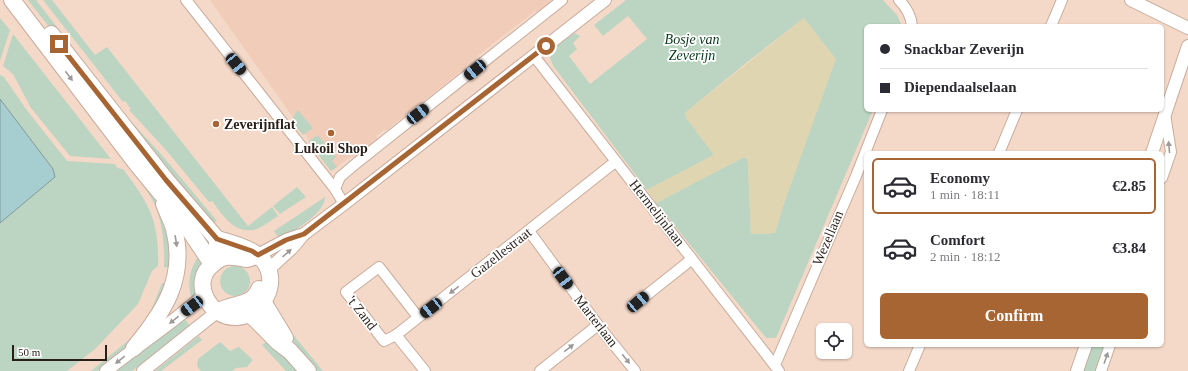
<!DOCTYPE html>
<meta charset="utf-8">
<style>
body{margin:0;font-family:Georgia,serif;background:#f2f2f3;color:#2b2b33;height:100vh;display:flex;flex-direction:column;font-size:15px;white-space:nowrap}
*{box-sizing:border-box;margin:0}
p{font-size:13px;color:#7c7c81}
.icon{flex:none;width:22px;height:22px;fill:none;stroke:currentColor;stroke-width:2;stroke-linecap:round;stroke-linejoin:round}
.map{position:relative;flex:1;overflow:hidden}
.panel{position:absolute;left:864px;top:151px;width:300px;height:196px;display:flex;flex-direction:column;background:#fff;border-radius:6px;box-shadow:0 1px 3px #0004}
.panel>*{flex:none}
.guide{position:absolute;left:864px;top:24px;width:300px;height:88px;border-radius:6px;box-shadow:0 1px 3px #0004;display:grid;align-content:center;height:88px;padding:0 16px;background:#fff}
.controls{position:absolute;left:816px;top:323px;display:grid;gap:8px}
.controls a{display:grid;place-items:center;width:36px;height:36px;border-radius:6px;background:#fff;box-shadow:0 1px 3px #0004;font-size:20px}
.scale{position:absolute;left:12px;bottom:10px;width:95px;box-sizing:border-box;padding-left:4px;border:2px solid #291f19;border-top:0;font-size:11px;line-height:14px;white-space:nowrap;color:#291f19;-webkit-text-stroke:3px #fff;paint-order:stroke}
.end{position:absolute;width:18px;height:18px;margin:-9px;border:5px solid #a86534;background:#fff;box-shadow:0 0 0 2px #fff}
.from{border-radius:50%}
.car{position:absolute;width:12px;height:24px;margin:-12px -6px;border-radius:5px;box-shadow:0 0 3px 1px #0007;background:linear-gradient(#222 24%,#8ab4d8 0 40%,#222 0 76%,#8ab4d8 0 86%,#222 0)}
.guide b{display:flex;align-items:center;gap:14px;height:38px;font-size:15px}
.guide b+b{border-top:1px solid #e1e1e2}
.guide i{width:10px;height:10px;background:#2b2b33}
ul{padding:7px 0 0;list-style:none}
li{display:flex;align-items:center;gap:12px;height:56px;margin:0 8px 6px;padding:0 8px;border:2px solid transparent;border-radius:6px}
li div{flex:1}
li b{display:block;font-size:15px}
li em{font-style:normal;font-weight:700}
li.active{border-color:#a86534}
li>.icon{width:36px;height:36px;stroke-width:1.5}
.action{display:flex;gap:8px;margin-top:auto;padding:8px 16px}
.action a{flex:1;height:46px;border-radius:6px;background:#a86534;color:#fff;font-size:16px;font-weight:700;line-height:46px;text-align:center}
.map>svg:first-child{display:block}
</style>
<div class="map">
<svg width="1188" height="371" viewBox="0 0 1188 371">
<rect width="100%" height="100%" fill="#f5d9c8"/>
<!-- built -->
<path fill="#f0ccb9" d="M 210,0 L 552,0 L 537,12 L 535,11 L 466,65 L 464,69 L 387,130 L 384,130 L 376,136 L 379,140 L 355,159 L 352,156 L 331,171 Z"/>
<!-- green -->
<g fill="#bbd5c2">
<path d="M 28,0 L 36,0 L 126,116 L 161,154 L 217,221 L 214,223 L 158,157 L 134,136 Z"/>
<path d="M 43,0 L 52,0 L 95,55 L 107,47 L 248,226 L 272,207 L 278,216 C 271,220 261,229 253,230 C 233,233 222,214 212,201 L 209,202 L 166,150 L 129,110 L 131,109 L 125,101 L 123,102 Z"/>
<path d="M 626,0 L 883,0 L 897,15 L 901,24 L 901,26 L 866,26 L 866,110 L 873,110 L 776,338 L 766,338 L 656,203 L 744,157 L 747,159 L 748,163 L 751,234 L 775,233 L 783,206 L 801,155 L 804,18 L 746,63 L 685,113 L 714,155 L 647,190 L 554,67 C 553,65 551,61 550,58 C 550,48 568,38 575,33 L 580,36 L 573,43 L 577,49 L 569,56 L 590,84 L 647,39 L 628,16 L 603,36 L 594,25 Z"/>
<path d="M 0,18 L 10,30 L 0,61 Z"/>
<path d="M 13,34 L 111,159 L 70,156 L 31,108 L 13,74 L 3,66 Z"/>
<path d="M 0,75 L 4,77 L 26,109 L 67,161 L 115,164 L 117,168 L 123,169 C 150,205 159,220 158,266 L 152,271 L 138,304 L 95,349 L 67,371 L 0,371 L 0,223 L 55,177 L 53,169 L 0,99 Z"/>
<path d="M 298,110 L 313,128 L 303,135 L 291,121 Z"/>
<path d="M 318,135 L 336,157 L 332,161 L 337,167 L 331,171 L 308,142 Z"/>
<path d="M 127,162 C 143,182 164,203 168,230 C 170,243 171,255 172,268 L 164,267 C 165,242 162,211 146,190 C 140,181 132,172 125,163 Z"/>
<path d="M 297,187 L 306,197 L 280,214 L 273,206 Z"/>
<path d="M 325,197 C 325,214 293,231 280,240 L 274,231 Z"/>
<path d="M 200,254 C 203,267 200,287 192,299 C 186,282 190,268 200,254 Z"/>
<circle cx="235" cy="281" r="15"/>
<path d="M 162,283 L 168,283 L 167,289 L 133,343 L 97,371 L 91,371 L 135,335 L 149,316 Z"/>
<path d="M 183,317 L 190,326 L 132,371 L 115,371 Z"/>
<path d="M 286,326 L 323,371 L 316,371 L 283,328 Z"/>
<path d="M 199,336 L 202,340 L 161,371 L 155,371 Z"/>
<path d="M 270,339 L 298,371 L 286,371 L 262,345 Z"/>
<path d="M 220,342 L 230,351 L 239,347 L 252,359 L 252,361 L 247,367 L 236,368 L 232,371 L 201,371 L 197,366 L 198,359 Z"/>
<path d="M 1092,345 L 1105,345 L 1096,371 L 1083,371 Z"/>
</g>
<!-- sand -->
<path fill="#dfd6b1" d="M 804,18 L 836,59 L 783,206 L 775,233 L 751,234 L 748,163 L 747,159 L 744,157 L 656,203 L 647,190 L 714,155 L 686,118 L 685,113 Z"/>
<!-- water -->
<path fill="#a6ced0" stroke="#809a99" d="M 0,99 L 53,169 L 55,177 L 0,223 Z"/>
<g fill="none" stroke-linecap="round" stroke-linejoin="round">
<defs>
<g id="minor">
<path d="M 186,0 L 335,189 L 344,204"/>
<path d="M 899,0 C 907,8 911,15 912,26"/>
<path d="M 1051,26 L 1062,0"/>
<path d="M 534,56 L 779,371"/>
<path d="M 999,153 L 1017,110"/>
<path d="M 1162,178 L 1171,152 L 1165,114"/>
<path d="M 335,189 L 340,177 L 359,161 L 562,0"/>
<path d="M 529,231 L 598,325 L 635,371"/>
<path d="M 638,302 L 692,259"/>
<path d="M 418,317 L 379,267 L 346,292 L 384,341 L 396,335 L 615,162"/>
<path d="M 396,335 L 425,371"/>
<path d="M 775,365 L 856,176 L 882,110"/>
<path d="M 540,371 L 598,325"/>
<path d="M 909,371 L 920,345"/>
<path d="M 1101,371 L 1110,345"/>
</g>
<g id="tertiary">
<path d="M 1131,0 L 1188,28"/>
<path d="M 1152,153 L 1188,46"/>
<path d="M 258,255 L 286,240 L 304,234 L 344,204 L 605,0"/>
<path d="M 268,270 L 292,248 L 303,235"/>
<path d="M 106,371 C 138,345 173,323 204,295"/>
<path d="M 143,371 L 218,311"/>
<path d="M 1077,371 L 1086,345"/>
</g>
<g id="primary">
<path d="M 12,0 L 136,163 L 159,191 L 172,204 L 212,264"/>
<path d="M 51,34 L 166,180 L 210,231 L 217,239 L 217,246 L 229,256"/>
<path d="M 217,239 C 229,242 252,249 261,258 C 282,279 264,315 237,317 C 210,319 189,282 213,264 C 225,253 233,257 247,259 C 250,259 255,256 258,255"/>
<path d="M 259,295 L 285,338"/>
<path d="M 219,311 C 234,302 251,308 259,289"/>
<path d="M 250,314 L 278,342 L 290,351 L 308,371"/>
<path d="M 134,348 C 163,313 187,278 174,229 C 172,221 167,212 164,204"/>
</g>
</defs>
<!-- minor casing -->
<use href="#minor" stroke="#c7ac9d" stroke-width="12"/>
<!-- tertiary casing -->
<use href="#tertiary" stroke="#c7ac9d" stroke-width="14"/>
<!-- primary casing -->
<use href="#primary" stroke="#c7ac9d" stroke-width="18"/>
<!-- minor -->
<use href="#minor" stroke="#fff" stroke-width="10"/>
<!-- tertiary -->
<use href="#tertiary" stroke="#fff" stroke-width="12"/>
<!-- primary -->
<use href="#primary" stroke="#fff" stroke-width="16"/>
</g>
<!-- one-way arrows -->
<defs><path id="oneway-solid" d="M-6-.8H1V-3.2L6.5 0L1 3.2V.8H-6Z"/></defs>
<g fill="#9f9a98">
<use href="#oneway-solid" transform="translate(69 76) rotate(53)"/>
<use href="#oneway-solid" transform="translate(1169 147) rotate(-95)"/>
<use href="#oneway-solid" transform="translate(176 241) rotate(81)"/>
<use href="#oneway-solid" transform="translate(287 253) rotate(-42)"/>
<use href="#oneway-solid" transform="translate(454 290) rotate(142)"/>
<use href="#oneway-solid" transform="translate(174 320) rotate(141)"/>
<use href="#oneway-solid" transform="translate(569 348) rotate(-38)"/>
<use href="#oneway-solid" transform="translate(1106 358) rotate(-71)"/>
<use href="#oneway-solid" transform="translate(626 359) rotate(51)"/>
<use href="#oneway-solid" transform="translate(120 360) rotate(141)"/>
</g>
<g fill="none" stroke-linecap="round" stroke-linejoin="round">
<!-- route -->
<path stroke="#a86534" stroke-width="5" d="M 59,44 L 166,180 L 217,239 L 252,251 L 258,255 L 286,240 L 304,234 L 546,46"/>
</g>
<!-- markers -->
<g fill="#a86534" stroke="#fff" stroke-width="1.5">
<circle cx="216" cy="124" r="4"/>
<circle cx="331" cy="133" r="4"/>
</g>
<g text-anchor="middle" dominant-baseline="central" stroke-width="3.5" stroke-linejoin="round" paint-order="stroke">
<!-- park labels -->
<g font-size="14" font-style="italic" fill="#03381c" stroke="#fff">
<text x="692" y="39">Bosje van<tspan x="692" dy="16">Zeverijn</tspan></text>
</g>
<!-- poi labels -->
<g font-size="14" font-weight="bold" fill="#291f19" stroke="#fff" text-anchor="start">
<text x="224" y="124">Zeverijnflat</text>
<text x="331" y="148" text-anchor="middle">Lukoil Shop</text>
</g>
<!-- street labels -->
<g font-size="14" fill="#291f19" stroke="#fff">
<text transform="translate(657 213) rotate(52)">Hermelijnlaan</text>
<text transform="translate(828 238) rotate(-67)">Wezellaan</text>
<text transform="translate(501 253) rotate(-38)">Gazellestraat</text>
<text transform="translate(362 313) rotate(52)">'t Zand</text>
<text transform="translate(596 321) rotate(52)">Marterlaan</text>
</g>
</g>
</svg>
<div class="controls">
<a><svg class="icon" aria-label="locate" viewBox="0 0 24 24"><circle cx="12" cy="12" r="6"/><path d="M12 2v4M12 18v4M2 12h4M18 12h4"/></svg></a>
</div>
<div class="scale">50 m</div>
<i class="end from" style="left:546px;top:46px"></i>
<i class="end" style="left:59px;top:44px"></i>
<i class="car" style="left:236px;top:64px;rotate:141deg"></i>
<i class="car" style="left:475px;top:70px;rotate:231deg"></i>
<i class="car" style="left:418px;top:114px;rotate:52deg"></i>
<i class="car" style="left:563px;top:278px;rotate:143deg"></i>
<i class="car" style="left:638px;top:302px;rotate:50deg"></i>
<i class="car" style="left:192px;top:306px;rotate:233deg"></i>
<i class="car" style="left:431px;top:308px;rotate:232deg"></i>
<div class="guide">
<b><i class="from"></i>Snackbar Zeverijn</b>
<b><i></i>Diependaalselaan</b>
</div>
<section class="panel">
<ul>
<li class="active"><svg class="icon" aria-label="car" viewBox="0 0 24 24"><path d="M5 17H2v-5l4-1 3-4h7l3 4 3 1v5h-3M9 17h6M6 11h13"/><circle cx="7" cy="17" r="2"/><circle cx="17" cy="17" r="2"/></svg><div><b>Economy</b><p>1 min · 18:11</p></div><em>€2.85</em></li>
<li><svg class="icon" aria-label="car" viewBox="0 0 24 24"><path d="M5 17H2v-5l4-1 3-4h7l3 4 3 1v5h-3M9 17h6M6 11h13"/><circle cx="7" cy="17" r="2"/><circle cx="17" cy="17" r="2"/></svg><div><b>Comfort</b><p>2 min · 18:12</p></div><em>€3.84</em></li>
</ul>
<div class="action"><a>Confirm</a></div>
</section>
</div>
